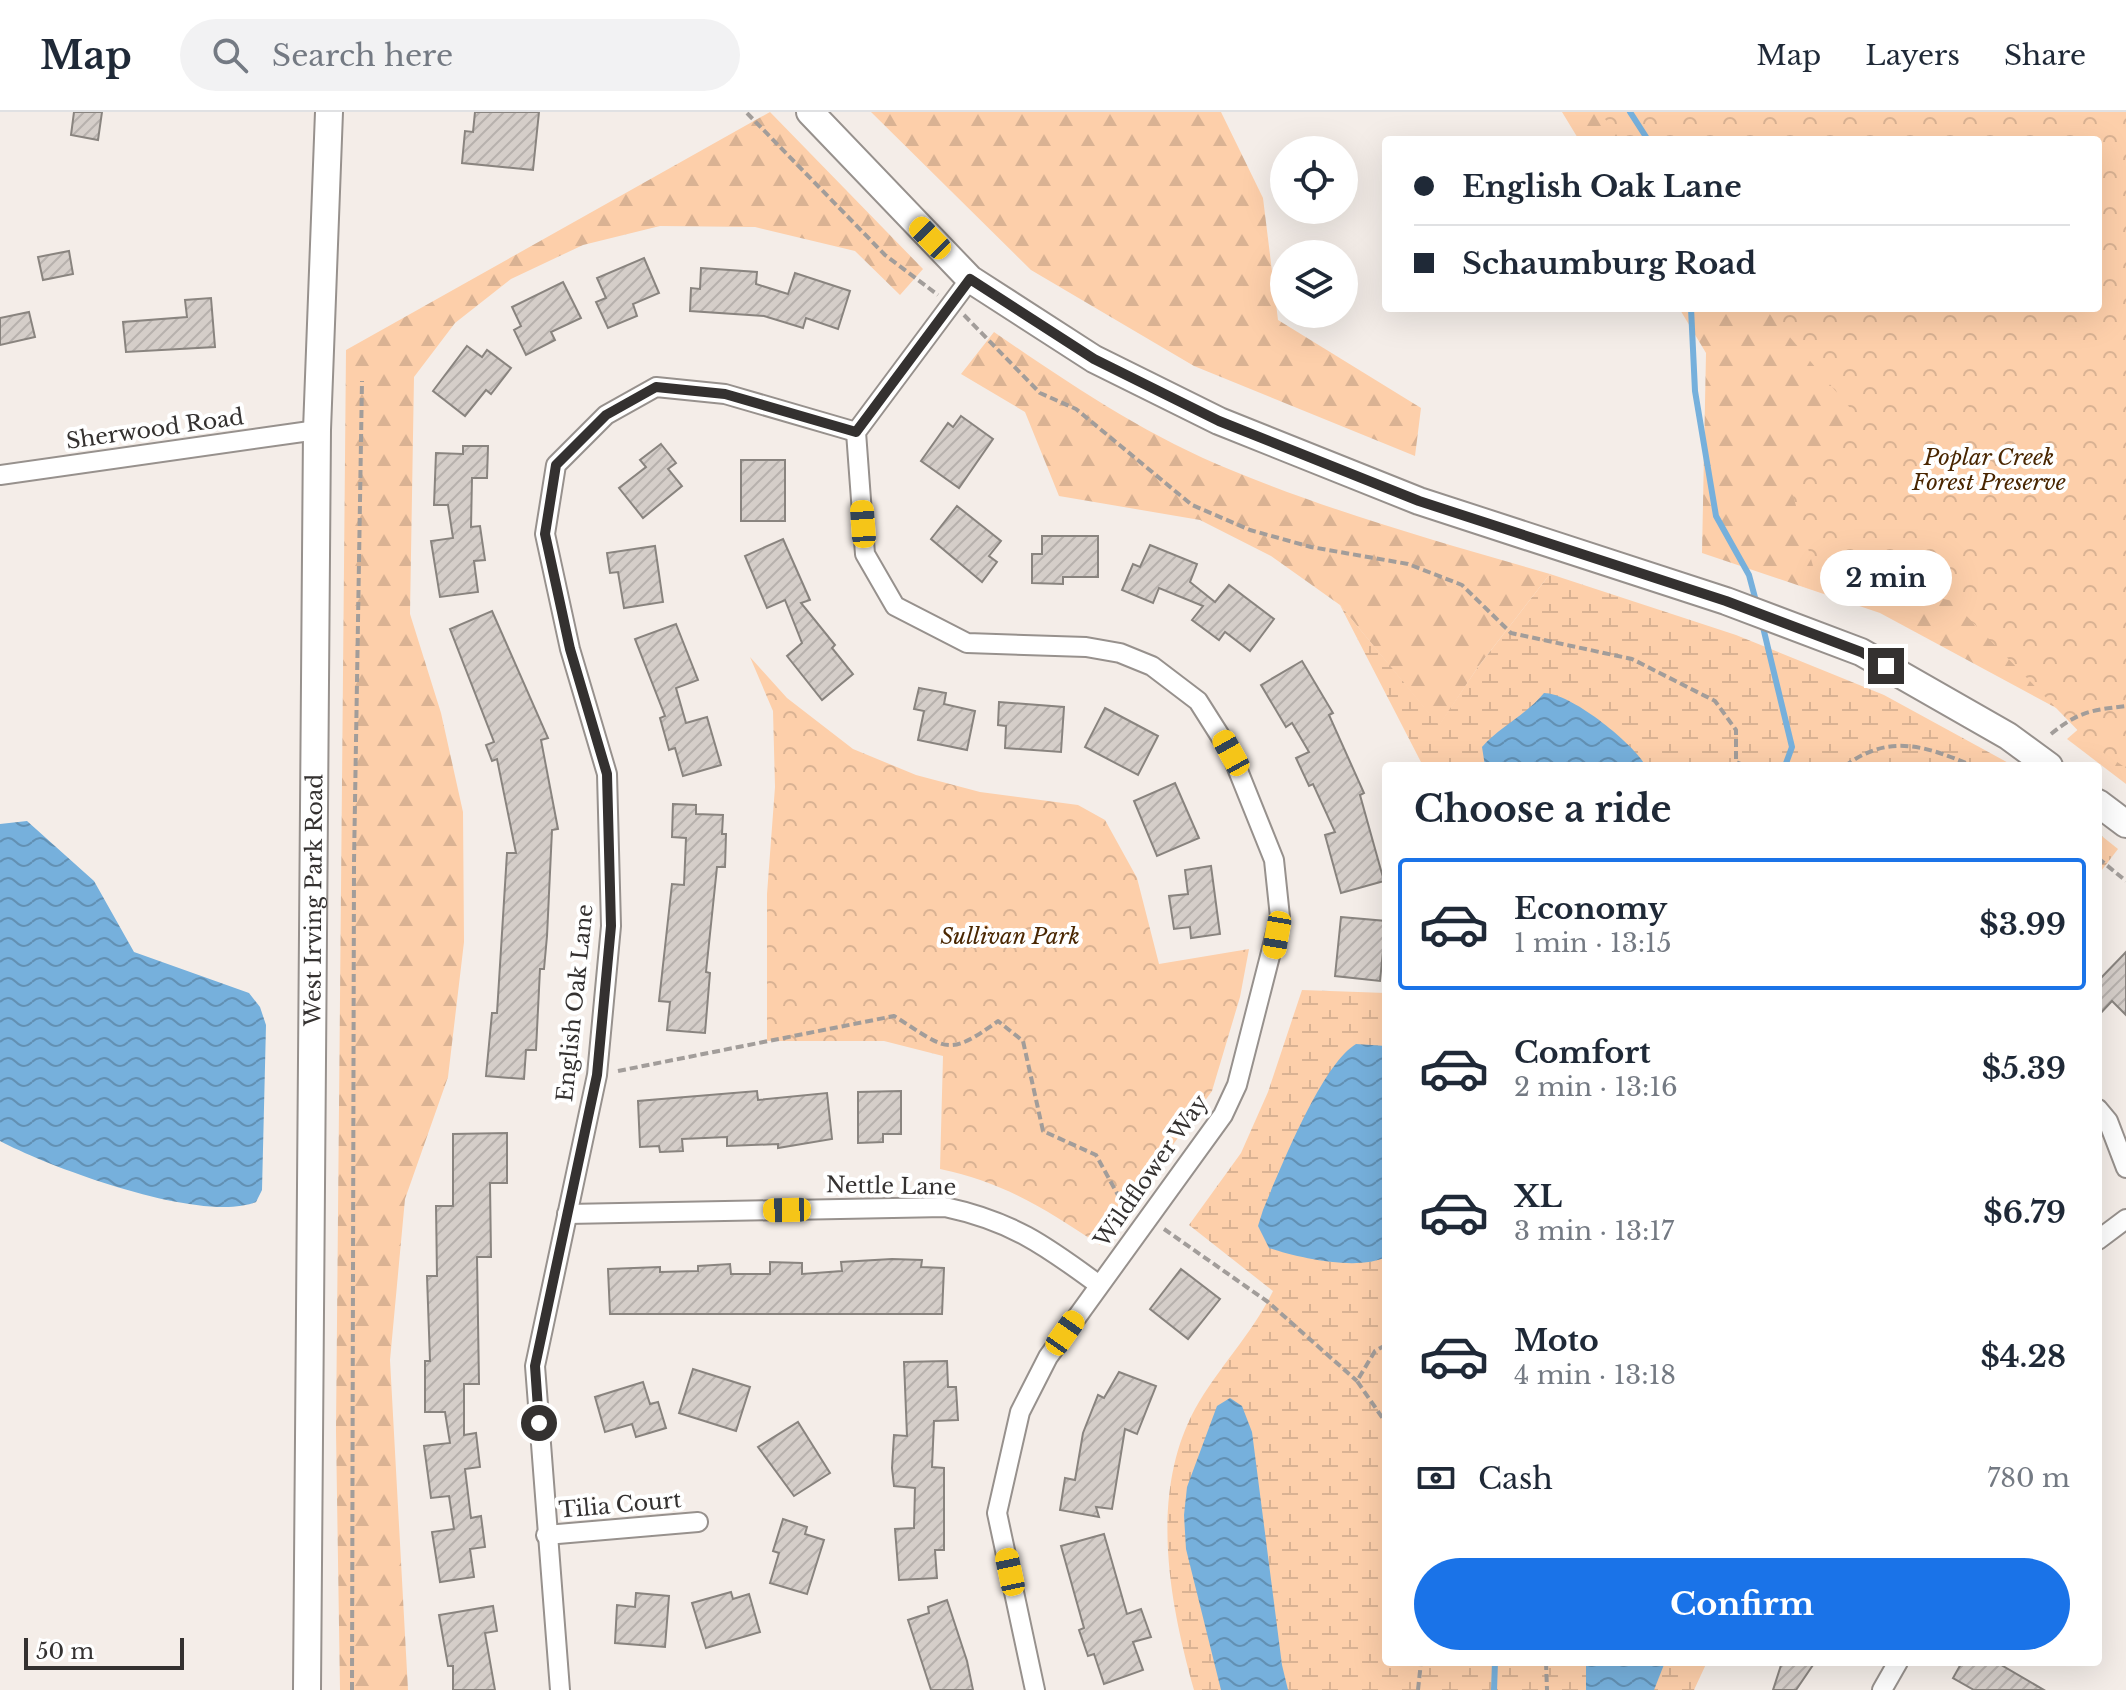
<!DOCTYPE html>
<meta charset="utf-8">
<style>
body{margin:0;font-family:"Libre Baskerville",serif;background:#f2f2f3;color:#1f2937;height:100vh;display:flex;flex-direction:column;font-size:30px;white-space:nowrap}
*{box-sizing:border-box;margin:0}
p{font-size:26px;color:#747a83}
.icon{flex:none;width:44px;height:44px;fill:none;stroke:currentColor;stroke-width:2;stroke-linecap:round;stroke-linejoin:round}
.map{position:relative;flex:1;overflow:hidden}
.drawer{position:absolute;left:1382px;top:650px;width:720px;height:904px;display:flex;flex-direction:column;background:#fff;border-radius:8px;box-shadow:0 8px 32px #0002}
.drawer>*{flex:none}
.top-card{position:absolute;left:1382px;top:24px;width:720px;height:176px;border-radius:8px;box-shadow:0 8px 32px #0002;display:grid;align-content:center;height:176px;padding:0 32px;background:#fff}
.tools{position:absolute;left:1270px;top:24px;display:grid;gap:16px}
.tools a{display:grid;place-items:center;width:88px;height:88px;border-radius:50%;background:#fff;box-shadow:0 8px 32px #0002;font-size:40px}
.scale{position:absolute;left:24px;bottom:20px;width:160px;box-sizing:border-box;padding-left:8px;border:4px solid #343130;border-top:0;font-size:22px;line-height:28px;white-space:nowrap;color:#343130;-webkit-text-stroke:6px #fff;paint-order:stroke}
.end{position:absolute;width:36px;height:36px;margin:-18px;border:10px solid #343130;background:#fff;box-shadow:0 0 0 4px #fff}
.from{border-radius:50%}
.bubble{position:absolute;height:56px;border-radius:28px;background:#fff;box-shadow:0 8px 32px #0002;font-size:26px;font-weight:700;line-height:56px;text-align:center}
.car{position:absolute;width:24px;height:48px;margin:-24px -12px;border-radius:10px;box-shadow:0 0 6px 2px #0007;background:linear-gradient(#f5c518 24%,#345 0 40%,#f5c518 0 76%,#345 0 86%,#f5c518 0)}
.top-card b{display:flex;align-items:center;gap:28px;height:76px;font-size:30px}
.top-card b+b{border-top:2px solid #e0e1e3}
.top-card i{width:20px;height:20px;background:#1f2937}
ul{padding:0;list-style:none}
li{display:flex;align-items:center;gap:24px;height:132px;margin:0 16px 12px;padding:0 16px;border:4px solid transparent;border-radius:8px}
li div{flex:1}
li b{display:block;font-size:30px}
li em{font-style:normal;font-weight:700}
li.active{border-color:#1a73e8}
li>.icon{width:72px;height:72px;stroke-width:1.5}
h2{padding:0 32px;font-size:36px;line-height:96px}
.pay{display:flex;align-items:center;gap:20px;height:88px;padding:0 32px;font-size:30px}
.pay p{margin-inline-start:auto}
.primary-button{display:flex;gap:16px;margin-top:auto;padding:16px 32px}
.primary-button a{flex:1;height:92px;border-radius:48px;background:#1a73e8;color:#fff;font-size:32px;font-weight:700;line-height:92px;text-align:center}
header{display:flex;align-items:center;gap:48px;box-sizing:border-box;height:112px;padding:0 40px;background:#fff;border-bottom:2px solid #e0e1e3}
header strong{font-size:38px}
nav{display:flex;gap:44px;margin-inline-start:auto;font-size:28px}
.search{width:560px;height:72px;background:#f2f2f3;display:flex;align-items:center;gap:20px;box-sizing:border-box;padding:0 28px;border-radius:44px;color:#747a83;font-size:30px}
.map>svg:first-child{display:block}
</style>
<header>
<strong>Map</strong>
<div class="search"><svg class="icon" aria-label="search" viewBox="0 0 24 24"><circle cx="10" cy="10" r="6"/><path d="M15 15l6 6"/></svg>Search here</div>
<nav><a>Map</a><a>Layers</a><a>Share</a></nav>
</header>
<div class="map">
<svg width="2126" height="1578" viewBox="0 0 2126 1578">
<defs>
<pattern id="forest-firs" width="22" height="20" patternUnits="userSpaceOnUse" patternTransform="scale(2)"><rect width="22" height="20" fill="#fdcfaa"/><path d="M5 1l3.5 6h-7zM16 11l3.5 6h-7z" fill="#d9b293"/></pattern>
<pattern id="wetland-marsh" width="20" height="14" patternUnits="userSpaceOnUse" patternTransform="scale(2)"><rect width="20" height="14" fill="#fdcfaa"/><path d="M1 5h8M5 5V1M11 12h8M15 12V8" fill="none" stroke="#d9b293"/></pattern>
<pattern id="park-crowns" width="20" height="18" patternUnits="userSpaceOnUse" patternTransform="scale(2)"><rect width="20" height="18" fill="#fdcfaa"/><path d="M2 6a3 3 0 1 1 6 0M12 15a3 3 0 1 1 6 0" fill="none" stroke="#d9b293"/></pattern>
<pattern id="water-waves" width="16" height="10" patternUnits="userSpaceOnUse" patternTransform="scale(2)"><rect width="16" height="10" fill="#76b0dc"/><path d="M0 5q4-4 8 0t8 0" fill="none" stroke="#6290b3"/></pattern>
<pattern id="building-hatch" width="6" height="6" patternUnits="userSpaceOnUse" patternTransform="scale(2)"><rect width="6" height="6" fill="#d5cec9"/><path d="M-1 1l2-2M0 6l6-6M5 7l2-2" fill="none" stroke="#b7b1ad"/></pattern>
</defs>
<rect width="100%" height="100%" fill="#f4ede8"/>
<!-- forest -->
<g fill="url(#forest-firs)">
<path d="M 770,0 L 923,157 L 900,183 L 855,139 L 755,115 L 660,114 L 583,133 L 511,167 L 455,211 L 414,265 L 410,502 L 441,601 L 463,700 L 464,830 L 448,965 L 405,1087 L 390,1248 L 408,1578 L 340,1578 L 336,1319 L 346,238 Z"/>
<path d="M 871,0 L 1221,0 L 1263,86 L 1278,208 L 1421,296 L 1415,344 L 1194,254 L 1031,158 Z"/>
<path d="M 1562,0 L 2126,0 L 2060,598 L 1880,501 L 1702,441 L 1706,241 L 1679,196 L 2098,196 L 2098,28 L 1579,28 Z"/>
<path d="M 994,220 C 1068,271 1146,324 1231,358 C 1335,401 1443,431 1550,462 L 1478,555 L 1439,614 L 1340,493 L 1271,444 L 1200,408 L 1059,384 L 1025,300 L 961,262 Z"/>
<path d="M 2082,614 L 2126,635 L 2126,672 L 2067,627 Z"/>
</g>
<!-- wetland -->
<g fill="url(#wetland-marsh)">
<path d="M 1550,462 L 1736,523 L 1884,583 L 2014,654 L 1423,654 L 1340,493 L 1439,613 L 1478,555 Z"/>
<path d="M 2098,721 L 2118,737 L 2098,763 Z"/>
<path d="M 1302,878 L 1386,881 L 1386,1550 L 1707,1550 L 1694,1578 L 1194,1578 C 1169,1489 1149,1382 1195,1297 C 1218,1256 1253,1221 1273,1179 L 1189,1113 L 1241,1041 L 1268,980 Z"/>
</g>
<!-- park -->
<g fill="url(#park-crowns)">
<path d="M 1599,0 L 2126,0 L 2126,656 L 2092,633 L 1952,489 L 1813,454 L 1789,369 L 1862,310 L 1765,196 L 2098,196 L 2098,28 L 1623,28 Z"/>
<path d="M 750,545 L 787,586 L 853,637 L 916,663 L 980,680 L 1078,693 L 1105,708 L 1137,766 L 1159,852 L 1249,837 L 1240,885 L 1212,979 L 1100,1133 C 1045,1097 1006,1071 940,1057 L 943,944 L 884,929 L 767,929 L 767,782 L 775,675 L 773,599 Z"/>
</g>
<!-- water -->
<g fill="url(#water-waves)">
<path d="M 1544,581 C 1571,581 1633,631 1646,654 L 1485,654 L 1482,635 C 1501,614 1526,603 1544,581 Z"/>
<path d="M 27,709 L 94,769 L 134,840 L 249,881 L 260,895 L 266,913 L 262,1078 L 256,1090 C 202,1112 51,1056 0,1029 L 0,712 Z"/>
<path d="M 1356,932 L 1386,934 L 1386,1145 C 1358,1159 1298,1146 1269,1136 L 1258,1114 L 1263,1098 C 1280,1058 1321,953 1356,932 Z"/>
<path d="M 1230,1286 L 1242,1294 L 1252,1320 L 1282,1553 L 1288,1578 L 1221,1578 L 1186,1437 L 1184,1403 L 1187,1375 L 1217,1294 Z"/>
<path d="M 1586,1550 L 1665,1550 L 1654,1578 L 1586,1578 Z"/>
</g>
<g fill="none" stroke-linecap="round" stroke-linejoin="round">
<!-- stream -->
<g stroke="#76b0dc" stroke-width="6">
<path d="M 1630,0 L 1648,28"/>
<path d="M 1691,196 L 1695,279 L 1716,404 L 1749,463 L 1757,493"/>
<path d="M 1762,511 L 1792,635 L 1785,654"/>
<path d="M 1494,1578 L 1495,1550"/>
</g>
</g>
<!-- building -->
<g fill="url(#building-hatch)" stroke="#89847f" stroke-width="2">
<path d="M 74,0 L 102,0 L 98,28 L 71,23 Z"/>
<path d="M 475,0 L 539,0 L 533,58 L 462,51 L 465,19 L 473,20 Z"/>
<path d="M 69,139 L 73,162 L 43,168 L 38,145 Z"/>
<path d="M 644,146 L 659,181 L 633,192 L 637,204 L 608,216 L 596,190 L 606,186 L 597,166 Z"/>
<path d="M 701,156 L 757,160 L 756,172 L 788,182 L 795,161 L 850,179 L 838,217 L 806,206 L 803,216 L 764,204 L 690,199 L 691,176 L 700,177 Z"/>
<path d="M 563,170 L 581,206 L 551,220 L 555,228 L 526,243 L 514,218 L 521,214 L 512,195 Z"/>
<path d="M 211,186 L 215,235 L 126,240 L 123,210 L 187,205 L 185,188 Z"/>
<path d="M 29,200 L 35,225 L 0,233 L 0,206 Z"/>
<path d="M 467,234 L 482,245 L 487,238 L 511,256 L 491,282 L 486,278 L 465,304 L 433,279 Z"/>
<path d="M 961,304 L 993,327 L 959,376 L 921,349 L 948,311 L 953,315 Z"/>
<path d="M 661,332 L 676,351 L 668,357 L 682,374 L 643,406 L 619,376 L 646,355 L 640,348 Z"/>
<path d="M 463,334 L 488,334 L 487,366 L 472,366 L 471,415 L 480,414 L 485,448 L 474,449 L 478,480 L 440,485 L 431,429 L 453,426 L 448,393 L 434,393 L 436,341 L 463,342 Z"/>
<rect x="741" y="348" width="44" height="61"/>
<path d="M 957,394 L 1001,429 L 989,444 L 997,450 L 982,470 L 931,427 Z"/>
<path d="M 1042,424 L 1098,424 L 1098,465 L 1063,465 L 1063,472 L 1032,471 L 1032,442 L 1042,442 Z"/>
<path d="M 783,427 L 810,488 L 801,491 L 835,533 L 832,536 L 853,562 L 822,588 L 787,544 L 802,531 L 785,488 L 767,496 L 745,444 Z"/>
<path d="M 1150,433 L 1197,452 L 1190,470 L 1215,490 L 1229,473 L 1274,507 L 1250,539 L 1225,520 L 1219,528 L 1192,508 L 1203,494 L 1159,476 L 1153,491 L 1122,478 L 1133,452 L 1140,455 Z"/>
<path d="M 655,434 L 663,490 L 624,496 L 618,460 L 610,461 L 607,441 Z"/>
<path d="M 492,499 L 548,626 L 541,628 L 558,717 L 552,718 L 547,824 L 544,857 L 540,857 L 536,938 L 526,938 L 524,967 L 486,964 L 492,901 L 497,901 L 507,741 L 516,741 L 497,647 L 492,649 L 486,633 L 494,630 L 450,517 Z"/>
<path d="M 676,512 L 698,568 L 676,576 L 686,611 L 707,605 L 721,653 L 683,664 L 675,636 L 669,638 L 660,606 L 665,604 L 635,527 Z"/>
<path d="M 1302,549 L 1333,601 L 1329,603 L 1364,681 L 1360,683 L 1384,769 L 1341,781 L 1325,723 L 1335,720 L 1313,672 L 1309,674 L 1296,646 L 1309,640 L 1292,611 L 1286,615 L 1261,573 Z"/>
<path d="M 919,576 L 946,581 L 944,592 L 975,599 L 967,638 L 918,628 L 924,599 L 914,597 Z"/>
<path d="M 999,590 L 1064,595 L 1061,640 L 1005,636 L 1006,614 L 998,613 Z"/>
<path d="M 1105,596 L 1158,624 L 1138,663 L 1085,635 Z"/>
<path d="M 1175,671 L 1199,726 L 1157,744 L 1134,689 Z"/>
<path d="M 673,692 L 696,693 L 696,702 L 723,703 L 722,722 L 726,722 L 725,755 L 717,755 L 706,860 L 710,861 L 705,921 L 667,918 L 670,890 L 659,889 L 672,772 L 684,773 L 686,726 L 672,725 Z"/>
<path d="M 1211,754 L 1220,822 L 1191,826 L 1190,815 L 1174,817 L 1169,784 L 1188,782 L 1185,758 Z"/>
<path d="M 1341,805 L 1386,809 L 1380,869 L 1335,864 Z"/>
<path d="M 2126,840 L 2126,903 L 2112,889 L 2098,904 L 2098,869 Z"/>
<path d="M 757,979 L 758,988 L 827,981 L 832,1027 L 778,1036 L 778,1032 L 727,1034 L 727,1025 L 682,1027 L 683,1039 L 660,1040 L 659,1034 L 640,1035 L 638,989 Z"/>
<path d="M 901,979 L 901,1022 L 883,1022 L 883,1030 L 858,1031 L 858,980 Z"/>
<path d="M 507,1021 L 507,1071 L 490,1071 L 491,1145 L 477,1145 L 479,1272 L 464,1272 L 464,1323 L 476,1321 L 480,1355 L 465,1357 L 471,1406 L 481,1404 L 485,1435 L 470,1437 L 474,1465 L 440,1470 L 432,1420 L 454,1417 L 449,1384 L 431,1386 L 424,1334 L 450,1331 L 445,1300 L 425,1300 L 425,1249 L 430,1249 L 427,1164 L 437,1164 L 436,1094 L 453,1094 L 453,1022 Z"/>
<path d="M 892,1147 L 922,1148 L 921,1155 L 944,1156 L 942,1202 L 610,1202 L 608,1157 L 660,1155 L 660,1160 L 698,1159 L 698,1154 L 730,1152 L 731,1162 L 770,1162 L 770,1150 L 802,1151 L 802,1162 L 842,1159 L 841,1150 Z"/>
<path d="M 1181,1157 L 1220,1187 L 1188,1227 L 1150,1197 Z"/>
<path d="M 947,1249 L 948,1275 L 956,1275 L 958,1308 L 934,1309 L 932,1355 L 944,1356 L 944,1438 L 935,1438 L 937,1466 L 899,1468 L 895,1417 L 914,1416 L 915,1376 L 894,1374 L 892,1356 L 894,1323 L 907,1324 L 904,1250 Z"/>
<path d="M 693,1257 L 750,1275 L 736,1319 L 679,1301 Z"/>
<path d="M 1119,1260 L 1156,1274 L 1137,1322 L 1125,1317 L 1112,1397 L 1096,1395 L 1099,1405 L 1060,1398 L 1065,1366 L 1075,1368 L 1083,1321 L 1098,1283 L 1104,1286 Z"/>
<path d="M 643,1270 L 650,1292 L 658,1290 L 666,1316 L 636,1325 L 632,1312 L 605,1320 L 595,1285 Z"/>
<path d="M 798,1310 L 830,1361 L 794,1384 L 758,1335 Z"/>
<path d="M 783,1407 L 807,1415 L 805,1422 L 824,1428 L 807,1482 L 770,1471 L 779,1441 L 773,1439 Z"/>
<path d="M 1104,1422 L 1127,1502 L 1141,1497 L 1151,1525 L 1133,1530 L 1143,1558 L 1104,1572 L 1094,1542 L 1088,1544 L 1079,1518 L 1084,1516 L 1061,1434 Z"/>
<path d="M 731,1480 L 733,1487 L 749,1482 L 760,1520 L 706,1536 L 692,1491 Z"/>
<path d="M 636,1481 L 669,1484 L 665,1535 L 615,1531 L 617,1493 L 635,1495 Z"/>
<path d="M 947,1488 L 967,1549 L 973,1578 L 931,1578 L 908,1508 L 929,1501 L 928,1495 Z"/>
<path d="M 493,1494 L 497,1519 L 485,1521 L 495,1578 L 453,1578 L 453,1554 L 448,1554 L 439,1503 Z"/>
<path d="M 1782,1550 L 1815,1550 L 1796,1578 L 1773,1578 Z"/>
<path d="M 1962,1550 L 1996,1550 L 2044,1578 L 1974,1578 L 1953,1566 Z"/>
</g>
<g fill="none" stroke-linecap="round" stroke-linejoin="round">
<defs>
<g id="street">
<path d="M 970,167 L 856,320 L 865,442 L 895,494 L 967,531 L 1086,535 L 1120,541 L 1152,554 L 1198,589 L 1231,641 L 1274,748 L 1280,805 L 1237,973 L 1223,1003 L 1048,1245 L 1020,1300 L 997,1401 L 1035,1578"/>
<path d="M 0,363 L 317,318"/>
<path d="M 2098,997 L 2108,1009 L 2126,1056"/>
<path d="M 567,1102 L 945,1095 C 1011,1109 1045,1133 1099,1173"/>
<path d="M 2098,1128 L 2126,1107"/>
<path d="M 546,1423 L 698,1410"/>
<path d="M 560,1578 L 535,1254 L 597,963 L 611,814 L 607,662 L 570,537 L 545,422 L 556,353 L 606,303 L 656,275 L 725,282 L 856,320"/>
<path d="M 1882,1578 L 1898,1550"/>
</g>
<g id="secondary">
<path d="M 810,0 L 970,167 L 1094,247 L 1219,309 L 1419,389 L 1726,489 L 1861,540 L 2008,624 L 2049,654"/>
<path d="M 2098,691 L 2126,712"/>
<path id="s1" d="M 307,1578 L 317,318 L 329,0"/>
</g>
</defs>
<!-- street casing -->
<use href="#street" stroke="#97918d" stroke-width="22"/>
<!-- secondary casing -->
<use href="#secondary" stroke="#97918d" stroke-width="30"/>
<!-- path -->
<g stroke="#a29d9a" stroke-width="4" stroke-dasharray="8 4" stroke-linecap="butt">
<path d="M 747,1 L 885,143 L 938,183"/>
<path d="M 964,203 L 1040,281 L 1076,297 L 1192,393 L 1250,418 L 1311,435 L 1408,452 L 1462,473 L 1511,521 L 1632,547 L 1715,589 L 1736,618 L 1736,650 L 1745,654"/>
<path d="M 2051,622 C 2078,600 2091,598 2126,594"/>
<path d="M 1845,654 C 1889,621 1926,634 1973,654"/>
<path d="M 2098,746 L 2126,769"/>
<path d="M 618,959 L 894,904 C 946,936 946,947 998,909 L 1023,929 L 1043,1019 L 1096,1043 L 1118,1083 L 1135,1095"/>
<path d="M 1164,1117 L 1268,1190 L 1357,1269"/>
<path d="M 1386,1233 L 1375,1239 L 1357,1269 L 1386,1311"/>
<path d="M 1546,1550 L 1547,1578"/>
<path d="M 352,1578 L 354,750 L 362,269"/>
<path d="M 1418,1578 L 1421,1550"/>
</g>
<!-- street -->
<use href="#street" stroke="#fff" stroke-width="18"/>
<!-- secondary -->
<use href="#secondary" stroke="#fff" stroke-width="26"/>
</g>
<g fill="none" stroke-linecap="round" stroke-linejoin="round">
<!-- route -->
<path stroke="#343130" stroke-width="10" d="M 539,1311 L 535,1254 L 597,963 L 611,814 L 607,662 L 570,537 L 545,422 L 556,353 L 606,303 L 656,275 L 725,282 L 856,320 L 970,167 L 1094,247 L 1219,309 L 1419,389 L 1726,489 L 1861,540 L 1886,554"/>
</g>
<g text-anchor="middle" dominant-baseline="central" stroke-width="8" stroke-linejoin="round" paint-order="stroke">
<!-- street labels -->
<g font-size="22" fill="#343130" stroke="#fff">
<text transform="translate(155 317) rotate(-8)">Sherwood Road</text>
<text stroke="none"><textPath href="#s1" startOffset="790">West Irving Park Road</textPath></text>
<text transform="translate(575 891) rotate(-84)">English Oak Lane</text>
<text transform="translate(1151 1059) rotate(-55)">Wildflower Way</text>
<text transform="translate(891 1074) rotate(1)">Nettle Lane</text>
<text transform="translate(620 1393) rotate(-5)">Tilia Court</text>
</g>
<!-- park labels -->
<g font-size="22" font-style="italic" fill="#492601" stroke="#fff">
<text x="1989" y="345">Poplar Creek<tspan x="1989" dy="25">Forest Preserve</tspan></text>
<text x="1010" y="824">Sullivan Park</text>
</g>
</g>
</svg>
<div class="tools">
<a><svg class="icon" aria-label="locate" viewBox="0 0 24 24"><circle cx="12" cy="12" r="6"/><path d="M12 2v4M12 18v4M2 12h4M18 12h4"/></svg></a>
<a><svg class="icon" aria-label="layers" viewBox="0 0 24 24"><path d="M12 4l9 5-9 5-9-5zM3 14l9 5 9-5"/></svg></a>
</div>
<div class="scale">50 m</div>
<i class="end from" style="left:539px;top:1311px"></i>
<i class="end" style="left:1886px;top:554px"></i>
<div class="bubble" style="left:1820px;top:438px;width:132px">2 min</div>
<i class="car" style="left:930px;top:126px;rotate:316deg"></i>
<i class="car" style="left:863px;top:412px;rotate:356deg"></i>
<i class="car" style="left:1231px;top:641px;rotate:331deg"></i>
<i class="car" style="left:1277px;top:823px;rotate:190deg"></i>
<i class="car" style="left:787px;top:1098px;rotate:269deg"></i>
<i class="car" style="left:1065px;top:1221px;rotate:35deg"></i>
<i class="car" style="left:1010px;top:1460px;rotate:348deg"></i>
<div class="top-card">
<b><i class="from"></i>English Oak Lane</b>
<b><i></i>Schaumburg Road</b>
</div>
<section class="drawer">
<h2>Choose a ride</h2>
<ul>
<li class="active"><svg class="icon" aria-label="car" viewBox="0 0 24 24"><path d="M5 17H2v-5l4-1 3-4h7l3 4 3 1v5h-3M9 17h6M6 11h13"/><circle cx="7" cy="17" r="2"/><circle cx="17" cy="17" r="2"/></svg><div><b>Economy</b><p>1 min · 13:15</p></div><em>$3.99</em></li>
<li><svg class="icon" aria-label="car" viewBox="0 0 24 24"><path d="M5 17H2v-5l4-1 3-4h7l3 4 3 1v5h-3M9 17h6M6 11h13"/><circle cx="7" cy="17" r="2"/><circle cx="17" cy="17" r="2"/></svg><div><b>Comfort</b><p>2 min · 13:16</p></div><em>$5.39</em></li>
<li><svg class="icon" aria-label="car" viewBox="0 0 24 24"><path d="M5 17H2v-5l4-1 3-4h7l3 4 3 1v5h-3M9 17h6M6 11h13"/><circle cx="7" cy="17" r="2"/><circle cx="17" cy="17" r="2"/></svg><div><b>XL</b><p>3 min · 13:17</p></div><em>$6.79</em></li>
<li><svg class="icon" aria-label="car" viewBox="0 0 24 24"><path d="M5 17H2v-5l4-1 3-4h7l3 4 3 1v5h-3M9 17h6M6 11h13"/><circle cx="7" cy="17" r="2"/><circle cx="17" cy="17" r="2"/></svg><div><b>Moto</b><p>4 min · 13:18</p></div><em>$4.28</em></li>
</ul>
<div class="pay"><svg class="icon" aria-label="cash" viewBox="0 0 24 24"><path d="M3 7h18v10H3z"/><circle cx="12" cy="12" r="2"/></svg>Cash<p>780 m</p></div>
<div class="primary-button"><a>Confirm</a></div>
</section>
</div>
